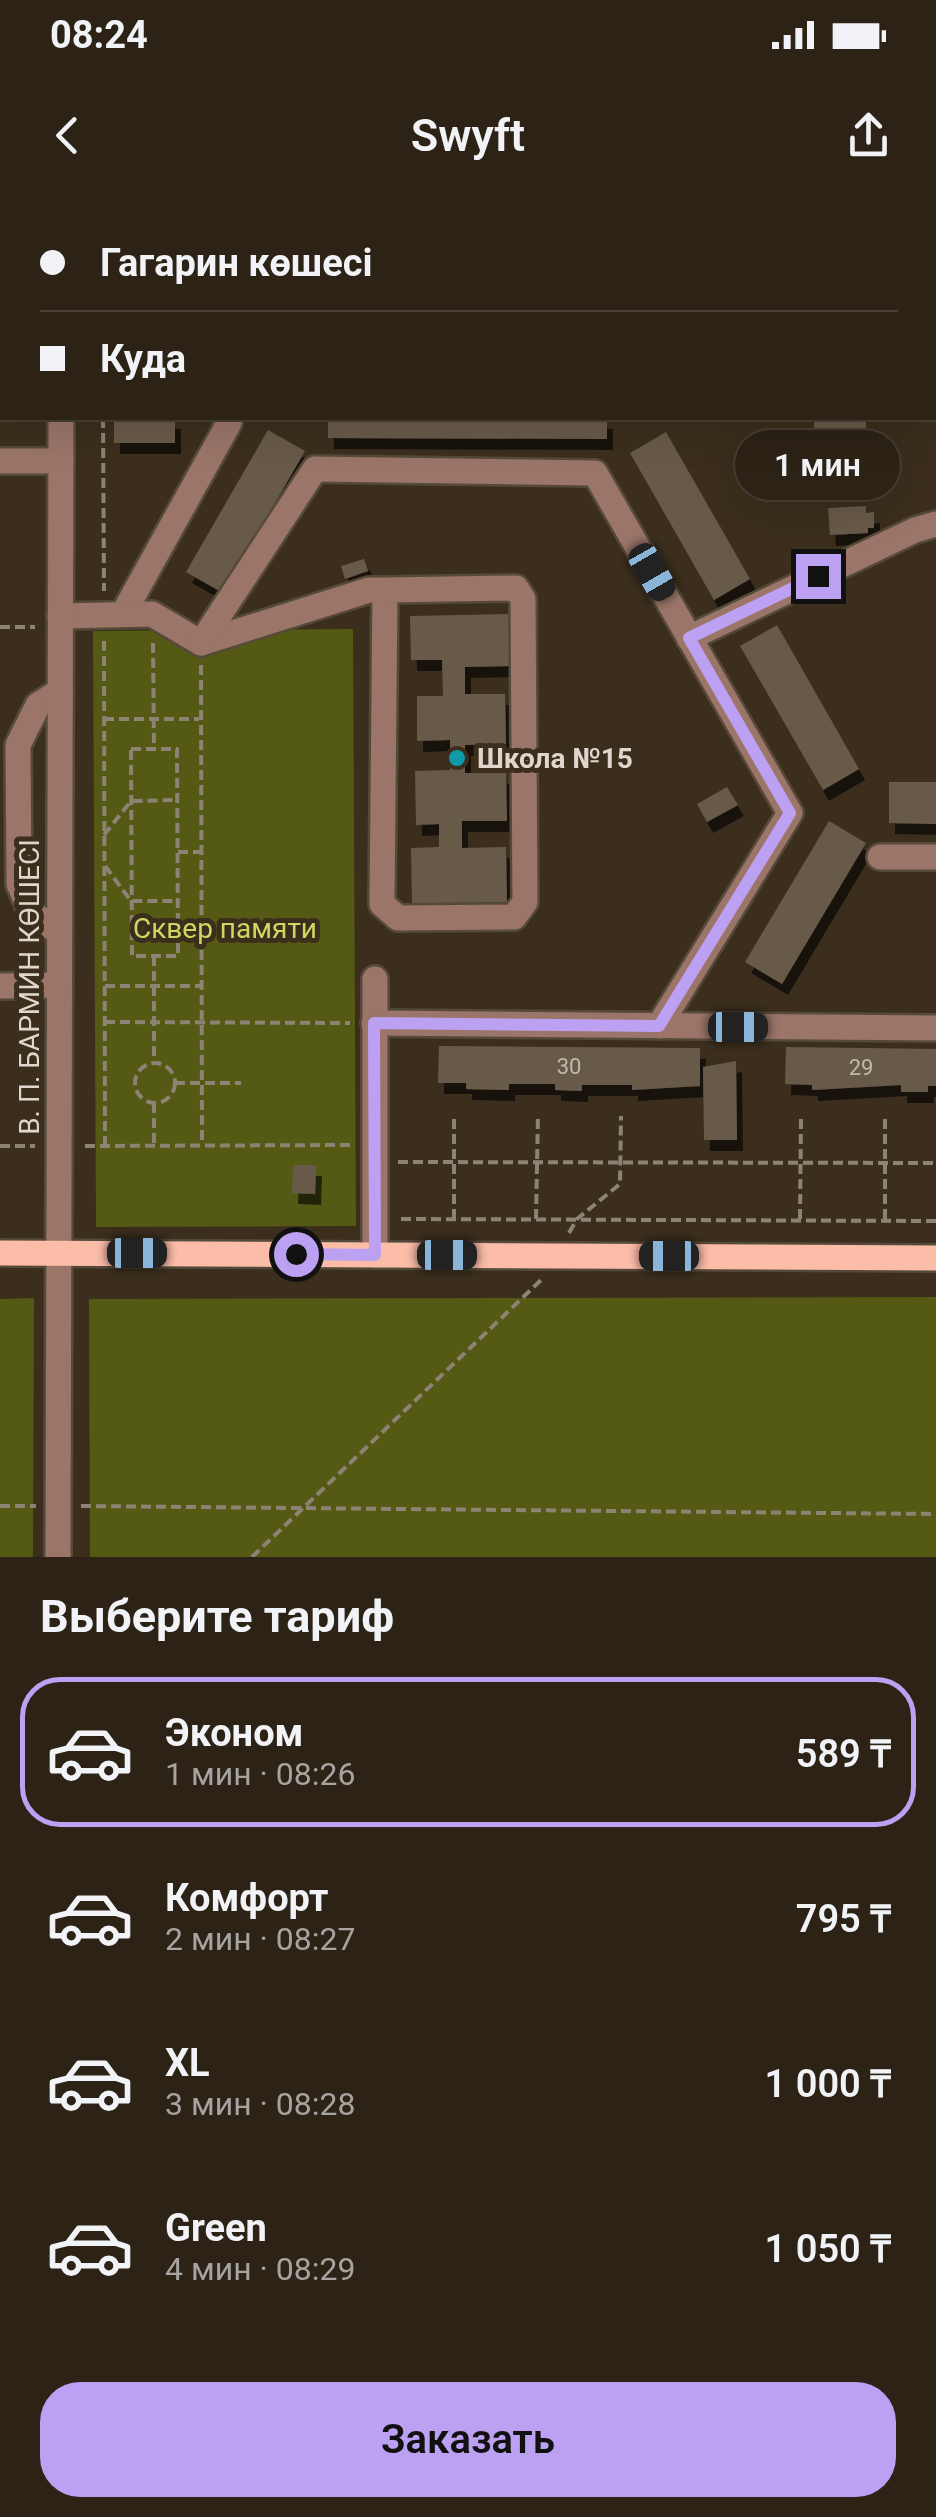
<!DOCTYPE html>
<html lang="ru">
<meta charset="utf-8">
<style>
body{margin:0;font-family:Roboto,sans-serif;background:#342a1f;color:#f1f3f6;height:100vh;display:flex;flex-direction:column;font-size:38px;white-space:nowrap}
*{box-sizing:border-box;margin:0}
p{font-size:32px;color:#a6a4a1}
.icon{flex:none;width:55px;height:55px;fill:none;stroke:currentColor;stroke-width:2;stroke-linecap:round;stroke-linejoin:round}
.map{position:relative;height:1357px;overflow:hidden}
.sheet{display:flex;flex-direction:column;background:#2c2216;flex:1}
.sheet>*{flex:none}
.banner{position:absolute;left:0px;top:0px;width:938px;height:220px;box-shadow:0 10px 40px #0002,0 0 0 2px #483f35;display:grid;align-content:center;height:220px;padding:0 40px;background:#2c2216}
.end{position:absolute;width:45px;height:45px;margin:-22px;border:12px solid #bca0f2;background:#111;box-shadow:0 0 0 5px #111}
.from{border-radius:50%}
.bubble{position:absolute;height:70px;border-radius:35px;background:#2c2216;box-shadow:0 10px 40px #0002,0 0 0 2px #483f35;font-size:32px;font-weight:600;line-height:70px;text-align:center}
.car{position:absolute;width:30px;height:60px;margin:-30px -15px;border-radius:12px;box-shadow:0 0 8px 2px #0007;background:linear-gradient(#222 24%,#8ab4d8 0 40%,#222 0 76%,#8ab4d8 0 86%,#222 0)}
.banner b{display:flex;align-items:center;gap:35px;height:95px;font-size:38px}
.banner b+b{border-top:2px solid #483f35}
.banner i{width:25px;height:25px;background:#f1f3f6}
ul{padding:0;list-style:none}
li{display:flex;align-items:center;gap:30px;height:150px;margin:0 20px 15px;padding:0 20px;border:5px solid transparent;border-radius:40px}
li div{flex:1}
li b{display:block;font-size:38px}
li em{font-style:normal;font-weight:600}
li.current{border-color:#bca0f2}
li>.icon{width:90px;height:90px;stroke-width:1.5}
h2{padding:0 40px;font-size:45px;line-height:120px}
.button{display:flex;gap:20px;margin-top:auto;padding:20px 40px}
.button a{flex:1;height:115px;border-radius:40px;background:#bca0f2;color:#111;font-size:40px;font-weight:600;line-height:115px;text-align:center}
.status{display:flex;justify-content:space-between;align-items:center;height:70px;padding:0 50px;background:#2c2216;direction:ltr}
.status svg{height:28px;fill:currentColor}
header{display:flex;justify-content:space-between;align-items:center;height:130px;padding:0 40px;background:#2c2216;font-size:45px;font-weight:600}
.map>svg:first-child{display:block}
</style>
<div class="status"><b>08:24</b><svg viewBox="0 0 49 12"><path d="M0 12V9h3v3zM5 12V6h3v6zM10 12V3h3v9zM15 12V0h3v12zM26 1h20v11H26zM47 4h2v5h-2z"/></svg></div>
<header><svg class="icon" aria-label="back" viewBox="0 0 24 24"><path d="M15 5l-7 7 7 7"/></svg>Swyft<svg class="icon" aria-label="share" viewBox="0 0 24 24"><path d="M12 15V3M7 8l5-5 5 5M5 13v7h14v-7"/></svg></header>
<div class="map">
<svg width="936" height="1357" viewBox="0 0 936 1357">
<defs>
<filter id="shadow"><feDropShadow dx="6" dy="11" stdDeviation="0" flood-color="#0009"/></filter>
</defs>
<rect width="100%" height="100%" fill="#3b2e1d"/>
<!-- green -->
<g fill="#545913">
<path d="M 353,429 L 356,1026 L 96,1027 L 93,431 Z"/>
<path d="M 936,1097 L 936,1357 L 90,1357 L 89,1099 Z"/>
<path d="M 34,1098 L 33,1357 L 0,1357 L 0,1099 Z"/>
</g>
<!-- building -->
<g fill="#685a48" filter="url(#shadow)">
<rect x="114" y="218" width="61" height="25"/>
<path d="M 328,218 L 607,218 L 607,239 L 328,238 Z"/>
<path d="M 814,218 L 866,218 L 866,256 L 825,256 L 825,249 L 814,249 Z"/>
<path d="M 268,230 L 305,251 L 223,393 L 186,372 Z"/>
<path d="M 666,232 L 750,379 L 714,400 L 630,253 Z"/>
<path d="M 866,306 L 866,313 L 874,312 L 874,328 L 868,328 L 868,333 L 830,335 L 828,308 Z"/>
<path d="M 364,359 L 368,371 L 345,379 L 341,366 Z"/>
<path d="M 514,414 L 514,466 L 465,467 L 465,494 L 505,494 L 506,544 L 465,545 L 465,573 L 506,573 L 507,621 L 462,621 L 462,648 L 506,647 L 507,702 L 412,704 L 411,648 L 439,647 L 439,624 L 416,625 L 415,571 L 450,570 L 450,540 L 417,541 L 417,496 L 443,496 L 442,460 L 411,460 L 410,416 Z"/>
<path d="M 777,425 L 859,569 L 823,590 L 740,446 Z"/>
<path d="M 889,582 L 936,582 L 936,624 L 889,623 Z"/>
<path d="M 727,587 L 738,605 L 707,622 L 697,604 Z"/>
<path d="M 829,621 L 866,643 L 782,784 L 745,762 Z"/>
<path d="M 439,846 L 700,848 L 700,886 L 632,890 L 632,885 L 582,885 L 582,891 L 555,890 L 555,884 L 509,884 L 509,890 L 466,889 L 466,883 L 438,883 Z"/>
<path d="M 786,847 L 936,849 L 936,886 L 928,886 L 928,892 L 901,892 L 901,885 L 812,890 L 812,885 L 785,884 Z"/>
<path d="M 736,861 L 737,940 L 704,940 L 703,867 Z"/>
<path d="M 293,965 L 316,965 L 315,994 L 292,993 Z"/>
</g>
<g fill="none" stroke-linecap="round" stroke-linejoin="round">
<defs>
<g id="minor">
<path d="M 14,0 L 14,2"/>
<path d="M 687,0 L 689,2"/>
<path d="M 61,2 L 61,0"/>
<path d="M 111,2 L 113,0"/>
<path d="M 222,2 L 224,0"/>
<path d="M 935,30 L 936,30"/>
<path d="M 0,261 L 61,261"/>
<path d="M 123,414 L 229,223 L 226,218"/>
<path d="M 60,416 L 152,414 L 201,443 L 369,390 L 385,390 L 516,388 L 523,399 L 525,702 L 514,717 L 398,718 L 382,704 L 385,390"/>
<path d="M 689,438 L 915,330 L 936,324"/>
<path d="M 201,443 L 315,269 L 595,273 L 790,613 L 659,826"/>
<path d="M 880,657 L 936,657"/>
<path d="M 57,731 L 31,712 L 19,684 L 18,545 L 38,505 L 60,491"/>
<path d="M 375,779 L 375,1055"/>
<path d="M 0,786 L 58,785"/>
<path d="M 374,823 L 936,828"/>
<path d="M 58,1357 L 61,218"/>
</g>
<path id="major" d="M 0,1053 L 936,1058"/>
</defs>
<!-- minor casing -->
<use href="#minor" stroke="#554939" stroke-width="30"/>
<!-- major casing -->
<use href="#major" stroke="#554939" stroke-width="30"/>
<!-- path -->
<g stroke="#8d8375" stroke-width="4" stroke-dasharray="10 5" stroke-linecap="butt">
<path d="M 103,218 L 104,391"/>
<path d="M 0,427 L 35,427"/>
<path d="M 104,441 L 105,946"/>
<path d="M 153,443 L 154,549"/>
<path d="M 201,465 L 202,945"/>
<path d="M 104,519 L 199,519"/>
<path d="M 131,549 L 177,549 L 178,756 L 132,756 Z"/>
<path d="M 104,635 L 131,601 L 177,600"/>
<path d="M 178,652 L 202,652"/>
<path d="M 105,666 L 131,701 L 178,701"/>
<path d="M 154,756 L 154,861"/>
<path d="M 105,786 L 200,786"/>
<path d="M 105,822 L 350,823"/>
<circle cx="155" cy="883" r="20"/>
<path d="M 175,883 L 241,883"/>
<path d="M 154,903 L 154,943"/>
<path d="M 0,946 L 35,946"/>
<path d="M 85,946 L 350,945"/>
<path d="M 398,962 L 936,963"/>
<path d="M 401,1019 L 936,1021"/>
<path d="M 454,1019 L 454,914"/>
<path d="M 536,1019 L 538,915"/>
<path d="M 800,1019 L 801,918"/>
<path d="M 885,1019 L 885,919"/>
<path d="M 569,1033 L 577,1019 L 620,984 L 621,916"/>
<path d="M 0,1306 L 36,1306"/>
<path d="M 81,1306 L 936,1314"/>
<path d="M 252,1357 L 541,1080"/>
</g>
<!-- minor -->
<use href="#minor" stroke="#9a7568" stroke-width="25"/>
<!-- major -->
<use href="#major" stroke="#fbbca8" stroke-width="25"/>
</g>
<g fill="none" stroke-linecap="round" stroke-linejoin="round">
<!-- route -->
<path stroke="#bca0f2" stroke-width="12" d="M 296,1054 L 375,1055 L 374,823 L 659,826 L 790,613 L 689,438 L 818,376"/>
</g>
<!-- markers -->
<circle fill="#0f9aa8" stroke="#3b2e1d" stroke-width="4" cx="457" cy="558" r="10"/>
<g text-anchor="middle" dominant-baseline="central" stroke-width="10" stroke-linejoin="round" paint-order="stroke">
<!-- number labels -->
<g font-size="22" fill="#c1b8ac">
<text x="569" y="866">30</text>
<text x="861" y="867">29</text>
</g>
<!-- poi labels -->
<g font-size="28" font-weight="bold" fill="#dfd7cd" stroke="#3b2e1d" text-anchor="start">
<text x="477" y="558">Школа №15</text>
</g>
<!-- park labels -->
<g font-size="28" fill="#ced75f" stroke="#3b2e1d">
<text x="225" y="728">Сквер памяти</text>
</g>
<!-- street labels -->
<g font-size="28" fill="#dfd7cd" stroke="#3b2e1d">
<text transform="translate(29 787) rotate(-90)">В. П. БАРМИН КӨШЕСІ</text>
</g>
</g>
</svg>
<i class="end from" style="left:296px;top:1054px"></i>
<i class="end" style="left:818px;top:376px"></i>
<div class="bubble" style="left:735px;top:230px;width:165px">1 мин</div>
<i class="car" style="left:652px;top:372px;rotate:150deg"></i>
<i class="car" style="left:738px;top:827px;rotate:90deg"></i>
<i class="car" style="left:137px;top:1053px;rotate:90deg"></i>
<i class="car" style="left:447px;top:1055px;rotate:90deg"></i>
<i class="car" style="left:669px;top:1056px;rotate:270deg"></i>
<div class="banner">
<b><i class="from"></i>Гагарин көшесі</b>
<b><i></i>Куда</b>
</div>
</div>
<section class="sheet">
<h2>Выберите тариф</h2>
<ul>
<li class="current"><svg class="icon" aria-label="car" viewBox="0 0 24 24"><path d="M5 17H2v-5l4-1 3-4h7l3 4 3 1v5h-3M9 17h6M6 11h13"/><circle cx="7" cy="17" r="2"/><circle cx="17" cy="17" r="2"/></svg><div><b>Эконом</b><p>1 мин · 08:26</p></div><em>589 ₸</em></li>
<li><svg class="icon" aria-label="car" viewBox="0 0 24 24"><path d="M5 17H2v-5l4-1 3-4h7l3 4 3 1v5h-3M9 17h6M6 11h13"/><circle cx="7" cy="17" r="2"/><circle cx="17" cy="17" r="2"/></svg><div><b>Комфорт</b><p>2 мин · 08:27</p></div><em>795 ₸</em></li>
<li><svg class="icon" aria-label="car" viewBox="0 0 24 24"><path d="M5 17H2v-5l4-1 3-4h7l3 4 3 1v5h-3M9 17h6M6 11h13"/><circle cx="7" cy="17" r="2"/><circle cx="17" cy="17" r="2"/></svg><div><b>XL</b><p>3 мин · 08:28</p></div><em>1 000 ₸</em></li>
<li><svg class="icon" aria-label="car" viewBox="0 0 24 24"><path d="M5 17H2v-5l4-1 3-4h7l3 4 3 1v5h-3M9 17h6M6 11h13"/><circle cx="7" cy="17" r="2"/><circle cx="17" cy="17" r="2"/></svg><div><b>Green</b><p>4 мин · 08:29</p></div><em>1 050 ₸</em></li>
</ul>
<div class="button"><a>Заказать</a></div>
</section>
